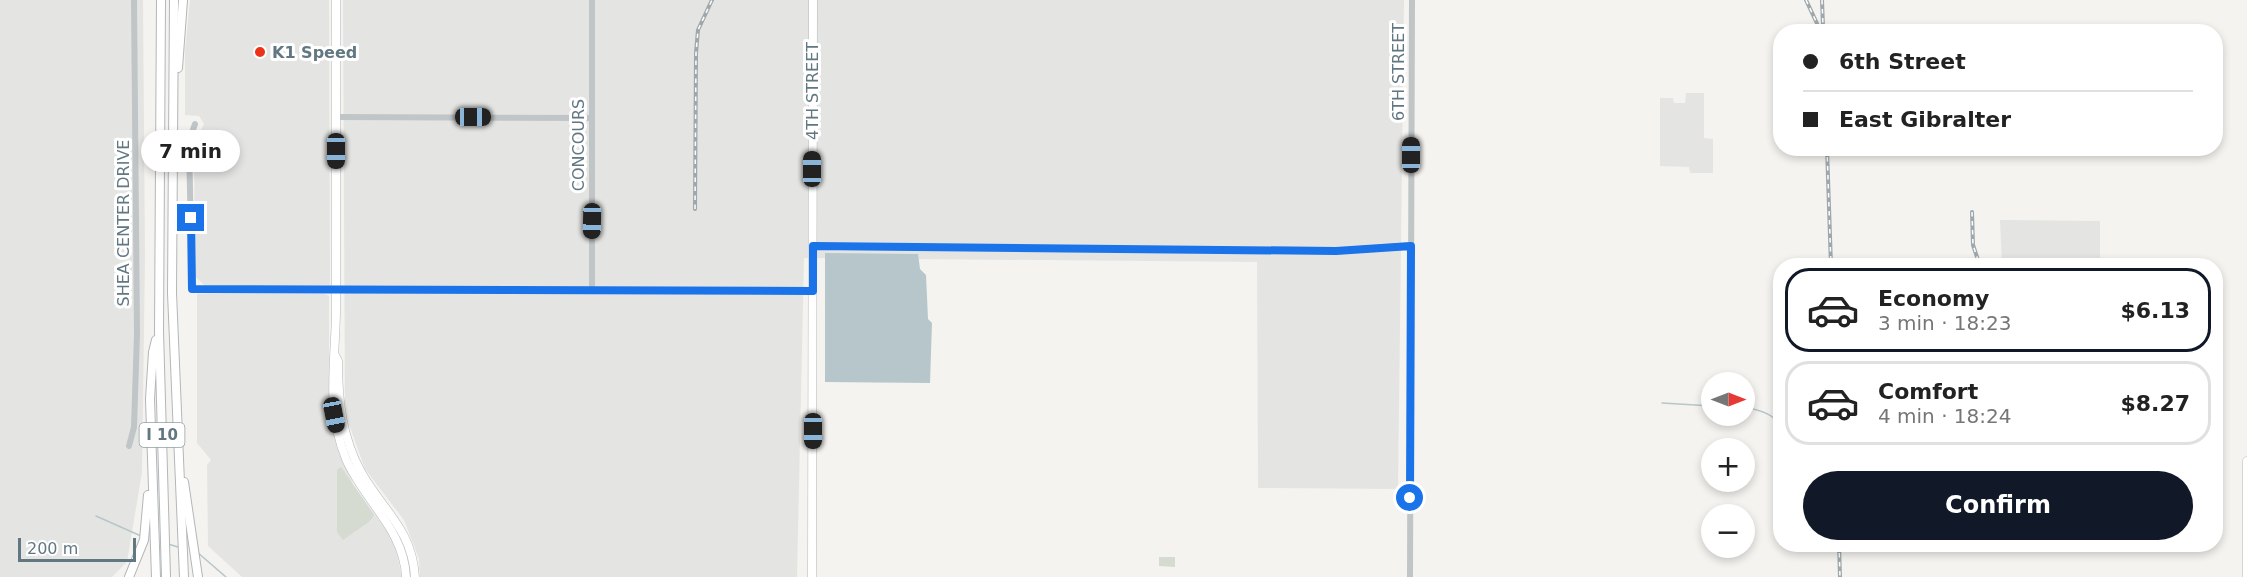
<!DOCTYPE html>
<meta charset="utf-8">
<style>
body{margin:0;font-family:"DejaVu Sans",sans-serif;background:#f2f2f2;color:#222;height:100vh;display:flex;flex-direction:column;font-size:22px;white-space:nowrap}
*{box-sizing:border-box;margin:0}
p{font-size:20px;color:#767676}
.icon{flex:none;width:33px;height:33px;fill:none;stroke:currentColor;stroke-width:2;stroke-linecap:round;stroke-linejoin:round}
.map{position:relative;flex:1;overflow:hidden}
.side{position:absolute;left:1773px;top:258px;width:450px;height:294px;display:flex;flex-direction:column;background:#fff;border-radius:24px;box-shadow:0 3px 9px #0003}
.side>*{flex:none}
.hud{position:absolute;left:1773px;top:24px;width:450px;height:132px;border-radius:24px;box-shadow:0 3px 9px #0003;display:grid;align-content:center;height:132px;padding:0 30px;background:#fff}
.needle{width:39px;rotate:90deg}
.fabs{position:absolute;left:1701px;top:372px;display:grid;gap:12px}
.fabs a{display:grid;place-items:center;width:54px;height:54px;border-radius:50%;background:#fff;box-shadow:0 3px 9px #0003;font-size:30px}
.scale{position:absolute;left:18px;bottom:15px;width:118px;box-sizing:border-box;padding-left:6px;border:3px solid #617782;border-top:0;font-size:16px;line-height:21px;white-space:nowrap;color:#617782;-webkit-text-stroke:4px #fff;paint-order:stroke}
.end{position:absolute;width:27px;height:27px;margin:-14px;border:8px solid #1a73e8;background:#fff;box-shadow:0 0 0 3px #fff}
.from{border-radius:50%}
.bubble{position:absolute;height:42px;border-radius:21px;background:#fff;box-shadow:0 3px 9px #0003;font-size:20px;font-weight:700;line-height:42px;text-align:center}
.car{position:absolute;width:18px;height:36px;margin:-18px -9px;border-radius:8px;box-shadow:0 0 4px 2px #0007;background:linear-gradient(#222 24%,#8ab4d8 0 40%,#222 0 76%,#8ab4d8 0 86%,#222 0)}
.hud b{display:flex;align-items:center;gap:21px;height:57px;font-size:22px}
.hud b+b{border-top:2px solid #e0e0e0}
.hud i{width:15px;height:15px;background:#222}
ul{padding:10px 0 0;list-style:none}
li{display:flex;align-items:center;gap:18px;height:84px;margin:0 12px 9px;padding:0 18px;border:3px solid #e0e0e0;border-radius:24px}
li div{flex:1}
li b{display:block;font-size:22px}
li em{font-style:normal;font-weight:700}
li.current{border-color:#111827}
li>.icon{width:54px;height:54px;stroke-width:1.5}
.button{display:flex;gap:12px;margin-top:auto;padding:12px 30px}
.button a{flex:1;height:69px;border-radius:36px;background:#111827;color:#fff;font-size:24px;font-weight:700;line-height:69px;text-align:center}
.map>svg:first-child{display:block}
</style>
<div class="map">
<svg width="2247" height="577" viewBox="0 0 2247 577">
<rect width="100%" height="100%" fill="#f4f3ef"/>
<!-- built -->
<g fill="#e4e5e3">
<path d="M 0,0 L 143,0 L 145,258 L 142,472 L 127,562 L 112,577 L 0,577 Z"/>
<path d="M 190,0 L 329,0 L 330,285 L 204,285 L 195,276 L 194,143 L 204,124 L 199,116 L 185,115 L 185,52 Z"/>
<path d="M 343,0 L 1404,0 L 1398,489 L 1258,488 L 1257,262 L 804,258 L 797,577 L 420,577 L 419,559 L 404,520 L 365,469 L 345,413 Z"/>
<path d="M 1686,93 L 1704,93 L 1704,138 L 1713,139 L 1713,173 L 1690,173 L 1689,167 L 1660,166 L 1660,98 L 1673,98 L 1674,103 L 1685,103 Z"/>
<path d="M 2000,220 L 2100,221 L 2100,265 L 2002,265 Z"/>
<path d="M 197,294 L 325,294 L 329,296 L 329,400 L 336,442 L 353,484 L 394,541 L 402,577 L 242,577 L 208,546 L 207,465 L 211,460 L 197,443 Z"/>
</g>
<!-- green -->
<g fill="#d5dbd0">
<path d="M 341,467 L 374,515 L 370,521 L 343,540 L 337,532 L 337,470 Z"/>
<path d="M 1159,557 L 1175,557 L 1175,567 L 1159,566 Z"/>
</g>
<!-- water -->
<path fill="#b7c6ca" d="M 825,253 L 918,254 L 920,269 L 926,275 L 928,319 L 932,323 L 930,383 L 825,382 Z"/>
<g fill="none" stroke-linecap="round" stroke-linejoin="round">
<!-- stream -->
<g stroke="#b7c6ca" stroke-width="1.5">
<path d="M 1662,403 L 1712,406"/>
<path d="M 1744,408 C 1759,409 1771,413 1780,424"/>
<path d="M 96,516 L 141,536"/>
<path d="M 168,544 L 178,547"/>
<path d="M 197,552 L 226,577"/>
</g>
<defs>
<g id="major">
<path d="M 336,0 L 336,313 C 335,364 326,410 346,459 C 364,501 404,529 406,577"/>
<path d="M 335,355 L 338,361 C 338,401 342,437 361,472 C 383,511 412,529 415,577"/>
<path d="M 812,577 L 813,0"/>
<path d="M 2247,577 L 2247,461"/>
</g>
<g id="highway">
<path d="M 161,0 L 159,331 L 166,577"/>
<path d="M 174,0 L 172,293 L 184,577"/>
<path d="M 178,68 L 183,0"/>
<path d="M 184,482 L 198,577"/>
<path d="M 129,577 L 144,540 L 148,495"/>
<path d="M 156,577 L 150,399 L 153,352 L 156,340"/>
</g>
</defs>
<!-- major casing -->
<use href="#major" stroke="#b3b8bb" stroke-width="9"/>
<!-- highway casing -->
<use href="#highway" stroke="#b3b7b9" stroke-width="10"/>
<!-- minor -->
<g stroke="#c0c5c7" stroke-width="6">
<path d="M 336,117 L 592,118"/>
<path d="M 195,124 L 189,141 L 192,289 L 813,291"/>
<path d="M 813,246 L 1336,251 L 1411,245"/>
<path d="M 592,290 L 592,0"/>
<path d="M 129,446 L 134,427 L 137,334 L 134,0"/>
<path d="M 1410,577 L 1412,0"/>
</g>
<!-- major -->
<use href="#major" stroke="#fff" stroke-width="8"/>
<!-- highway -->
<use href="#highway" stroke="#fff" stroke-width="8"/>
<defs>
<g id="rail">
<path d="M 1806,0 L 1821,32"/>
<path d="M 1822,0 L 1823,26"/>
<path d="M 1827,148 L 1831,266"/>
<path d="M 695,209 L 696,53 L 698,30 L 712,0"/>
<path d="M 1972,212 L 1973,245 L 1980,266"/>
<path d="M 1839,544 L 1840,577"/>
</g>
</defs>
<!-- rail casing -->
<use href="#rail" stroke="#9ea7ab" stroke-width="4"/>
<!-- rail -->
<use href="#rail" stroke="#fff" stroke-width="1.5" stroke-dasharray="4.5" stroke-linecap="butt"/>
</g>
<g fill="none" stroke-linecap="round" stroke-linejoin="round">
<!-- route -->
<path stroke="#1a73e8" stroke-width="8" d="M 191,218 L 192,289 L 813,291 L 813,246 L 1336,251 L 1411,246 L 1410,498"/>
</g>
<!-- markers -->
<circle fill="#ec3317" stroke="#fff" stroke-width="2" cx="260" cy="52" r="6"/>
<g text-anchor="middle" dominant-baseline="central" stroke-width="6" stroke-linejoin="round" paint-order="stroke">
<!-- shield labels -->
<rect fill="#fff" stroke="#90a0a8" stroke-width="1.5" x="139.5" y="423" width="45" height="24" rx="4.5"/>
<g font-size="15" font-weight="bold" fill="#617782">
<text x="162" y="435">I 10</text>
</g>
<!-- poi labels -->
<g font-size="16" font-weight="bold" fill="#617782" stroke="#fff" text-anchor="start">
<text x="272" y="52">K1 Speed</text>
</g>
<!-- street labels -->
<g font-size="16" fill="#617782" stroke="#fff">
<text transform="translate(1398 72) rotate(-90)">6TH STREET</text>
<text transform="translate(812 91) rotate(-90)">4TH STREET</text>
<text transform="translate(578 145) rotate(-90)">CONCOURS</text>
<text transform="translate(123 223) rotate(-90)">SHEA CENTER DRIVE</text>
</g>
</g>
</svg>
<div class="fabs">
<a><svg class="needle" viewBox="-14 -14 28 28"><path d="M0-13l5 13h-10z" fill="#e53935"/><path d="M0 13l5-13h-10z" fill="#767676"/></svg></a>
<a>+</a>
<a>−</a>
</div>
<div class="scale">200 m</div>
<i class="end from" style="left:1410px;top:498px"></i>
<i class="end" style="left:191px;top:218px"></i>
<div class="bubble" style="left:141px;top:130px;width:99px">7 min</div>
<i class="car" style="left:473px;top:117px;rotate:90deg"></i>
<i class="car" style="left:336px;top:151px;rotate:180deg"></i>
<i class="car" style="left:1411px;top:155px;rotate:0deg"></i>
<i class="car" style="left:812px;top:169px;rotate:0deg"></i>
<i class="car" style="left:592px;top:221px;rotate:181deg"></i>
<i class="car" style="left:334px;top:415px;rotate:169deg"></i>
<i class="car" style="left:813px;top:431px;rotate:180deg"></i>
<div class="hud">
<b><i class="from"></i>6th Street</b>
<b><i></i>East Gibralter</b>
</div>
<section class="side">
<ul>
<li class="current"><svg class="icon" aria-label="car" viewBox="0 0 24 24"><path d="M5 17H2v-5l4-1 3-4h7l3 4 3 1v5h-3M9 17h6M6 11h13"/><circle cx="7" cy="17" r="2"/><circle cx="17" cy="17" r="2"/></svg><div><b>Economy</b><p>3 min · 18:23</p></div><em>$6.13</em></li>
<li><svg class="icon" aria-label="car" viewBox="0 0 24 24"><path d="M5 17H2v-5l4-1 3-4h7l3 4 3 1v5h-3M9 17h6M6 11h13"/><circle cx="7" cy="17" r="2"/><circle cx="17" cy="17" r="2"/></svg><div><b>Comfort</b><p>4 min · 18:24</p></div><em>$8.27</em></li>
</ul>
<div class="button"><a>Confirm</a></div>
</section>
</div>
